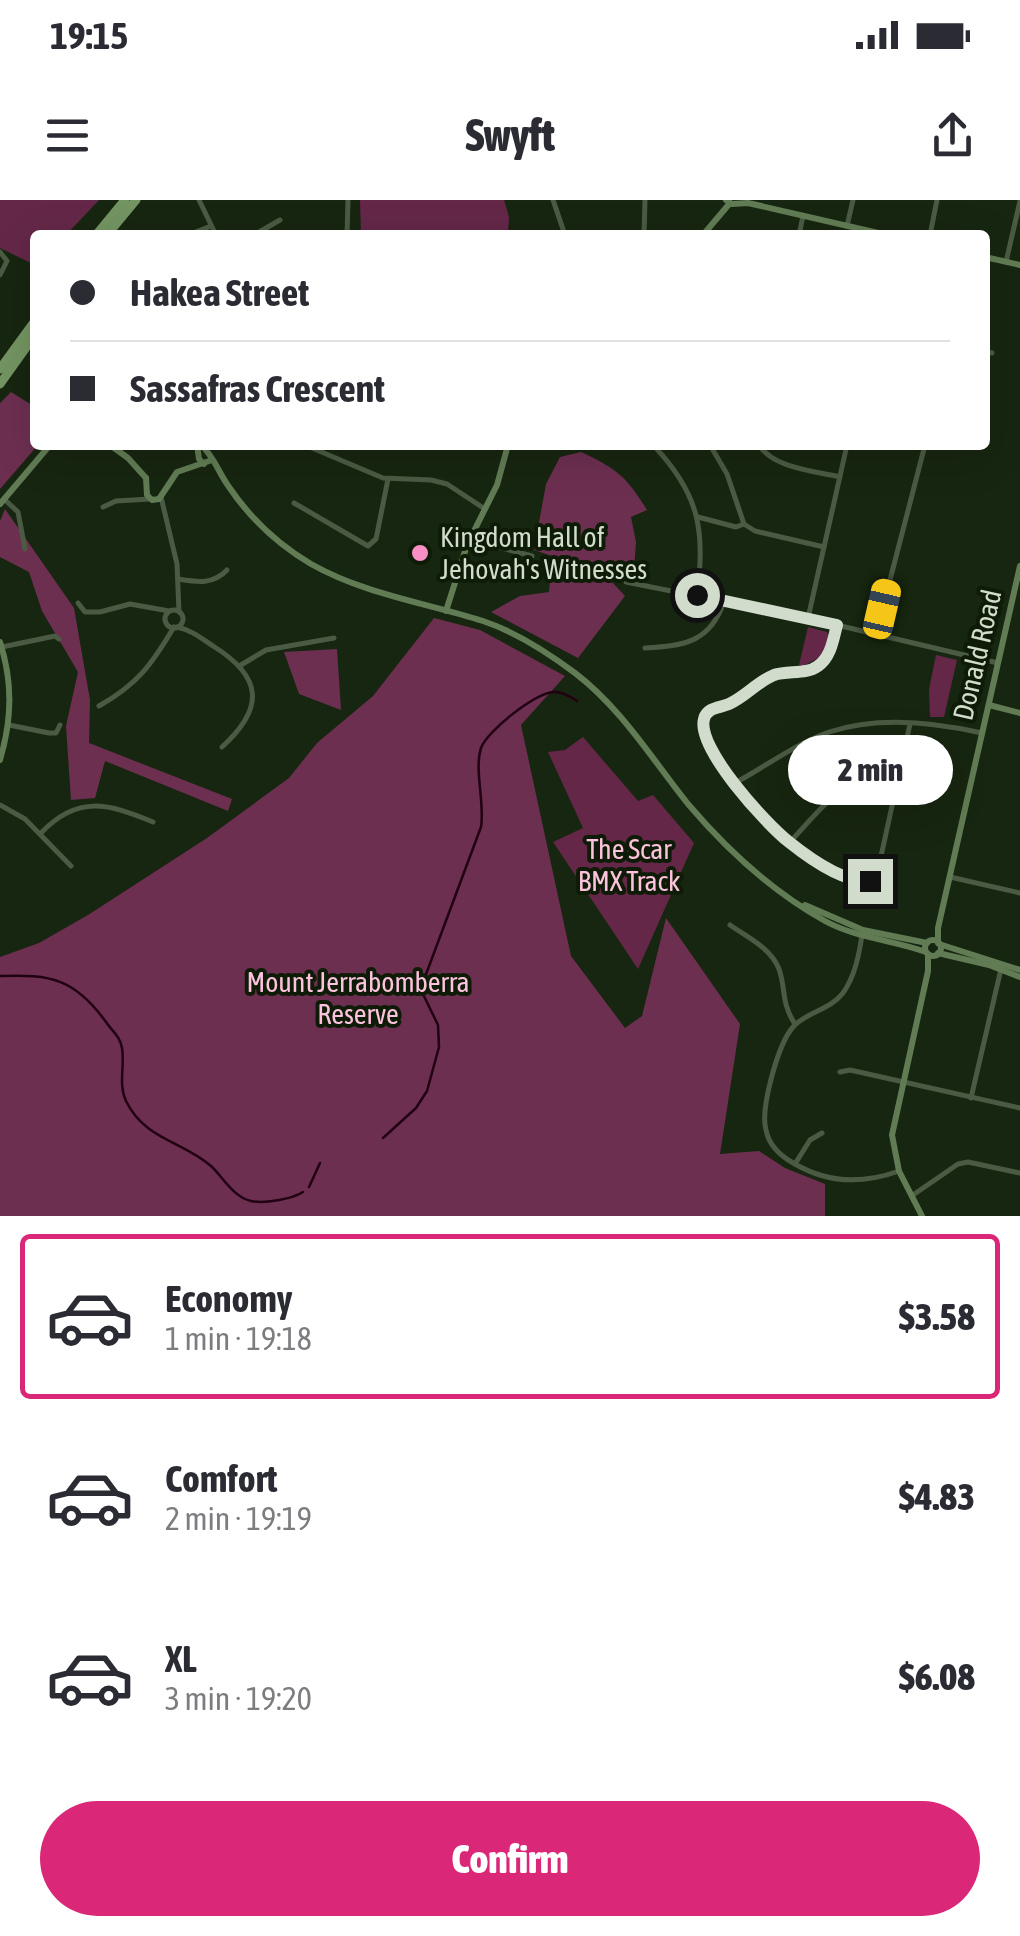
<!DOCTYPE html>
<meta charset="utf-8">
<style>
body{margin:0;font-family:"Asap Condensed",sans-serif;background:#f2f2f3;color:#2b2b33;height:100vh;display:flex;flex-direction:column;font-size:38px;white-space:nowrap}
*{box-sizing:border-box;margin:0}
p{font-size:32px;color:#7c7c81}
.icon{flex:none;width:55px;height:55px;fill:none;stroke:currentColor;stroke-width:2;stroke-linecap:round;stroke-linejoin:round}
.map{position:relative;height:1016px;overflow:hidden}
.sheet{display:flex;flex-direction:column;background:#fff;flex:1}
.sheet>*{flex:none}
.guide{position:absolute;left:30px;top:30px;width:960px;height:220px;border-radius:10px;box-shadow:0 10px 40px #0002;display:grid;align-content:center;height:220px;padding:0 40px;background:#fff}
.end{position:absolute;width:45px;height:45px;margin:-22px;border:12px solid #d2dccd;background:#111;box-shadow:0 0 0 5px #111}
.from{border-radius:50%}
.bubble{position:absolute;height:70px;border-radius:35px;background:#fff;box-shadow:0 10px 40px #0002;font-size:32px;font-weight:800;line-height:70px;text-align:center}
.car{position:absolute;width:30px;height:60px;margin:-30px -15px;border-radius:12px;box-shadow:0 0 8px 2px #0007;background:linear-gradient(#f5c518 24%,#345 0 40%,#f5c518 0 76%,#345 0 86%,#f5c518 0)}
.guide b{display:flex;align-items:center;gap:35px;height:95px;font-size:38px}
.guide b+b{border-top:2px solid #e1e1e2}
.guide i{width:25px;height:25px;background:#2b2b33}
ul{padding:18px 0 0;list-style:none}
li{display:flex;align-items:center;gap:30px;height:165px;margin:0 20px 15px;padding:0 20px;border:5px solid transparent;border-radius:10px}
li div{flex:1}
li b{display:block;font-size:38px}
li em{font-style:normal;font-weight:800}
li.active{border-color:#db2777}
li>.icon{width:90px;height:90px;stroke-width:1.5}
.action{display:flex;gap:20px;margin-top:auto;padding:20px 40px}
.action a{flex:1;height:115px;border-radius:60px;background:#db2777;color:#fff;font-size:40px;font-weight:800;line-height:115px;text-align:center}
.status{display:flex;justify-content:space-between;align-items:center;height:70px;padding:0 50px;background:#fff;direction:ltr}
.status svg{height:28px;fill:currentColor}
header{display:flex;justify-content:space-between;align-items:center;height:130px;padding:0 40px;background:#fff;font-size:45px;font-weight:800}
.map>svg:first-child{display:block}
</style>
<div class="status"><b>19:15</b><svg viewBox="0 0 49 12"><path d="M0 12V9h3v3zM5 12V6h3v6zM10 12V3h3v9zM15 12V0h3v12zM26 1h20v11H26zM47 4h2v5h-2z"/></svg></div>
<header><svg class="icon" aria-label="menu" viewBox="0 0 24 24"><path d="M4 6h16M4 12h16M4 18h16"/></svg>Swyft<svg class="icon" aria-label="share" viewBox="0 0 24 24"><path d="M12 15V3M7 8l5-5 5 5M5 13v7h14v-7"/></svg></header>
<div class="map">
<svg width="1020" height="1016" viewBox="0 0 1020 1016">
<rect width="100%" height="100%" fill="#172610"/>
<!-- green -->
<g fill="#642748">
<path d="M 0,0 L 99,0 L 66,35 L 35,35 L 35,65 L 0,48 Z"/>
<path d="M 360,0 L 504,0 L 509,17 L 508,35 L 361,35 Z"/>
<path d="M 808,427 L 827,432 L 829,437 L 822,456 L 803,466 L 799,465 Z"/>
<path d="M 936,455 L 957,460 L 944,517 L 930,517 L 929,489 Z"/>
<path d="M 583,537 L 638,601 L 653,595 L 694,643 L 638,769 L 553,642 L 583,628 L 548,552 L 565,550 Z"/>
</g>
<!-- forest -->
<g fill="#6d2f50">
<path d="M 11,192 L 35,207 L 35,245 L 38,245 L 0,289 L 0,203 Z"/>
<path d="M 581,252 C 616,268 627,277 647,310 L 631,317 L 636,342 L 634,369 L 615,376 L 612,382 L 625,396 L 578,458 L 491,412 L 520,396 L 549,392 L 552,356 L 534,350 L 546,284 L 560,257 Z"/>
<path d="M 5,309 L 74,408 L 90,500 L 89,543 L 232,599 L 228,611 L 105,561 L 95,598 L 71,600 L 66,526 L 78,472 L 42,411 L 29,372 L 0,357 L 0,321 Z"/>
<path d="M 434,418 L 480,430 L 565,476 L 521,525 L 571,756 L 625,828 L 642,816 L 666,718 L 740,824 L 720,954 L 759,951 L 785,968 L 825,984 L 825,1016 L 0,1016 L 0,757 L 39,743 L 88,715 L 207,638 L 289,578 L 317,543 L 373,496 Z"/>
<path d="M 337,449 L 341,510 L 299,494 L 284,452 Z"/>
</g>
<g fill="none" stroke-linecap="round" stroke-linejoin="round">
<!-- stream -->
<g stroke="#210011" stroke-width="2.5">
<path d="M 0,776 C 51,774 75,779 106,822 C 112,831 120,836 122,848 C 125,865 118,884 126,901 C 145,940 183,941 211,966 C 223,977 233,997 251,1001 C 264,1004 292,999 303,992"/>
<path d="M 383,938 L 416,908 L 427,891 L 439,847 L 438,825 L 422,792 L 422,785 L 481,627 C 485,603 474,570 481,548 C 487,531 536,492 555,492 C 563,492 571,497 577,501"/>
<path d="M 309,987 L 320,963"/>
</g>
<!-- street -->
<g stroke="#4b5b43" stroke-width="5">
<path d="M 199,0 L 216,35"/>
<path d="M 553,0 L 565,35"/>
<path d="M 847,26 L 853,0"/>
<path d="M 188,35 L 211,26"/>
<path d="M 254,35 L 280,20"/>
<path d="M 347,35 L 348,0"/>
<path d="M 644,35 L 645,0"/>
<path d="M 799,35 L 803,16"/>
<path d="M 930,35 L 937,0"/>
<path d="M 0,52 L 7,61 L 0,75"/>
<path d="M 1006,62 L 1020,1"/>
<path d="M 985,151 L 992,153"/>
<path d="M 305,245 L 383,278 L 431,280 L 447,284 L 485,309"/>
<path d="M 653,245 C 699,293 706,331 697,395"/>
<path d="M 710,245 L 727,274 L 744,324"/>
<path d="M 759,245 C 773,268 814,271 840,277"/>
<path d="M 161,297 L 177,364 L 179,412"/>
<path d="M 4,299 L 18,312 L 25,349"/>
<path d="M 294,303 L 368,346 L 376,339 L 388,279"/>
<path d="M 103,307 L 116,301 L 150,299"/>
<path d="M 698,317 L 736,327 L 744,324 L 755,331 L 824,347"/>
<path d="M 470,337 L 483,343 L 532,356"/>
<path d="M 178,379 C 197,382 213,385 227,370"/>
<path d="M 626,382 L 807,418 L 998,463"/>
<path d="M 78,403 L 85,412 L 100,412 L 130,404 L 169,411"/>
<circle cx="174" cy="419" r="9"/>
<path d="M 808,418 L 847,245"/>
<path d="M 837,425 L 829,453 L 816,468 L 771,476 L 705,516 C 695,567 819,686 870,681 L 878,670 L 910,524"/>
<path d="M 177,427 C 191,430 201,438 213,446 C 263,477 265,508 222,547"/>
<path d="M 876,434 L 925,245"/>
<path d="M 2,447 L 55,436 L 59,439"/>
<path d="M 645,448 C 684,446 711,442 724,401"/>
<path d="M 241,465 L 266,450 L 334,438"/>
<path d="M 99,506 C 138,484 152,464 174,427"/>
<path d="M 9,525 L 49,533 L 56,533 L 60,525"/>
<path d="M 733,584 C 765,567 795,544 829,532 C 877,516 934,522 982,533"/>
<path d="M 0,605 L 25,619 L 71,666"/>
<path d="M 41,633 C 78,594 109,604 153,622"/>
<path d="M 789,643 C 819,612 851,564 899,579"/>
<path d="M 950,677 L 1020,693"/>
<path d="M 730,725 C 747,737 771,748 779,769 C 786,789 781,803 795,824"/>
<path d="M 862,735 C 859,755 855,776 843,793 C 830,810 806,812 793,827 C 778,844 760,909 766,930 C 769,946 782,957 795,964 C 829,984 863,984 899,971"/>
<path d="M 840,872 L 850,870 L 1020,908"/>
<path d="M 971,898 L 1001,769"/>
<path d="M 795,964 L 810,940 L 822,933"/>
<path d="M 913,995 L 958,964 L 968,962 L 1020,973"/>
</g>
<!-- secondary -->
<g stroke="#617c54" stroke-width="6">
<path d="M 726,0 L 732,4 L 748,3 L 887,35"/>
<path d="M 703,35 L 730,3"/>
<path d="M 985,57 L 1020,65"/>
<path d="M 110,245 L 128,258 L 146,278"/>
<path d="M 197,245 L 199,259 L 204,264"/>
<path d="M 201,245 C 214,256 218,272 229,287 C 250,318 279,345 311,364 C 364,394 426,403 483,421 C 516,432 547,452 575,473 C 621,508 652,559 688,604 C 728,651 771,691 825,721 C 856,738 893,740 926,752"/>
<path d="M 146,278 L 147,295 L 152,300 L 159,299 L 177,272 L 212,260"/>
<path d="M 0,304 L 50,245"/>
<path d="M 446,411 L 467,345 L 497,285 L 508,245"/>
<path d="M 0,442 C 13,483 12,519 0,560"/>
<path d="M 989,505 L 1020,513"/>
<path d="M 805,705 L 863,730 L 927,743"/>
<circle cx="933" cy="748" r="8"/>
<path d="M 938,743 L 938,728 L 1020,366"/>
<path d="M 939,744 L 1020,770"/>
<path d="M 938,753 L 989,765 L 1020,777"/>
<path d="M 922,1016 L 899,971 L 892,935 L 928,771 L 928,754"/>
</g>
<!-- primary -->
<g stroke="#739562" stroke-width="9">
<path d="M 96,35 L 125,0"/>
<path d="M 107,35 L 136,0"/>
<path d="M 0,169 L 35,121"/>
<path d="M 0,184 L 35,135"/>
</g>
</g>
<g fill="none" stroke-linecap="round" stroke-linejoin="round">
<!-- route -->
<path stroke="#d2dccd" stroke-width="12" d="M 697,395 L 837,425 C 833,440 831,457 818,466 C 806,475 788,470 774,475 C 757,482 745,497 729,504 C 720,508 707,507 704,519 C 696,548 767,625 789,642 C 809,658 843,683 870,681"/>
</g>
<!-- markers -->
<circle fill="#fa8fc6" stroke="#0e1c07" stroke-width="4" cx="420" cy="353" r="10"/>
<g text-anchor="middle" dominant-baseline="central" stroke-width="8" stroke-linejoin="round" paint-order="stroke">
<!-- poi labels -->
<g font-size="28" fill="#d2dccd" stroke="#0e1c07" text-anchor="start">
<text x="440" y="337">Kingdom Hall of<tspan x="440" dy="32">Jehovah's Witnesses</tspan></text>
</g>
<!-- street labels -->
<g font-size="28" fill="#d2dccd" stroke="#0e1c07">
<text transform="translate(977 455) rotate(-77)">Donald Road</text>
</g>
<!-- park labels -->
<g font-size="28" fill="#fdc2de" stroke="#0e1c07">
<text x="629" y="649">The Scar<tspan x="629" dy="32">BMX Track</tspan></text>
<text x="358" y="782">Mount Jerrabomberra<tspan x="358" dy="32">Reserve</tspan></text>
</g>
</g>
</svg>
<i class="end from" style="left:697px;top:395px"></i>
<i class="end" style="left:870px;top:681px"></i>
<div class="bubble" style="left:788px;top:535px;width:165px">2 min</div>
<i class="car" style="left:882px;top:409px;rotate:13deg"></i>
<div class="guide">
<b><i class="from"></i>Hakea Street</b>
<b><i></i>Sassafras Crescent</b>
</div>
</div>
<section class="sheet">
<ul>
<li class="active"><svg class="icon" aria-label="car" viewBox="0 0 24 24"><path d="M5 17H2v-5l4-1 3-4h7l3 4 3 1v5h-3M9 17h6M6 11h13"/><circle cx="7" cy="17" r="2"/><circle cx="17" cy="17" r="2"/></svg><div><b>Economy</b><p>1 min · 19:18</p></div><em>$3.58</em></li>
<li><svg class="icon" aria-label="car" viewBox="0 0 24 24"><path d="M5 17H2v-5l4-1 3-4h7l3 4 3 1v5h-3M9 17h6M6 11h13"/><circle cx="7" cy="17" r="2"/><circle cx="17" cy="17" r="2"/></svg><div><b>Comfort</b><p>2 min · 19:19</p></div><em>$4.83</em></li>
<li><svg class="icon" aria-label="car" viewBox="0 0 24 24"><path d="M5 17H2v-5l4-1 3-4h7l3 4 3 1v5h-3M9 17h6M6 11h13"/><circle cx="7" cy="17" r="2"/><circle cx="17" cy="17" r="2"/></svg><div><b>XL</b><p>3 min · 19:20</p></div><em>$6.08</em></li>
</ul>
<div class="action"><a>Confirm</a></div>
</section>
